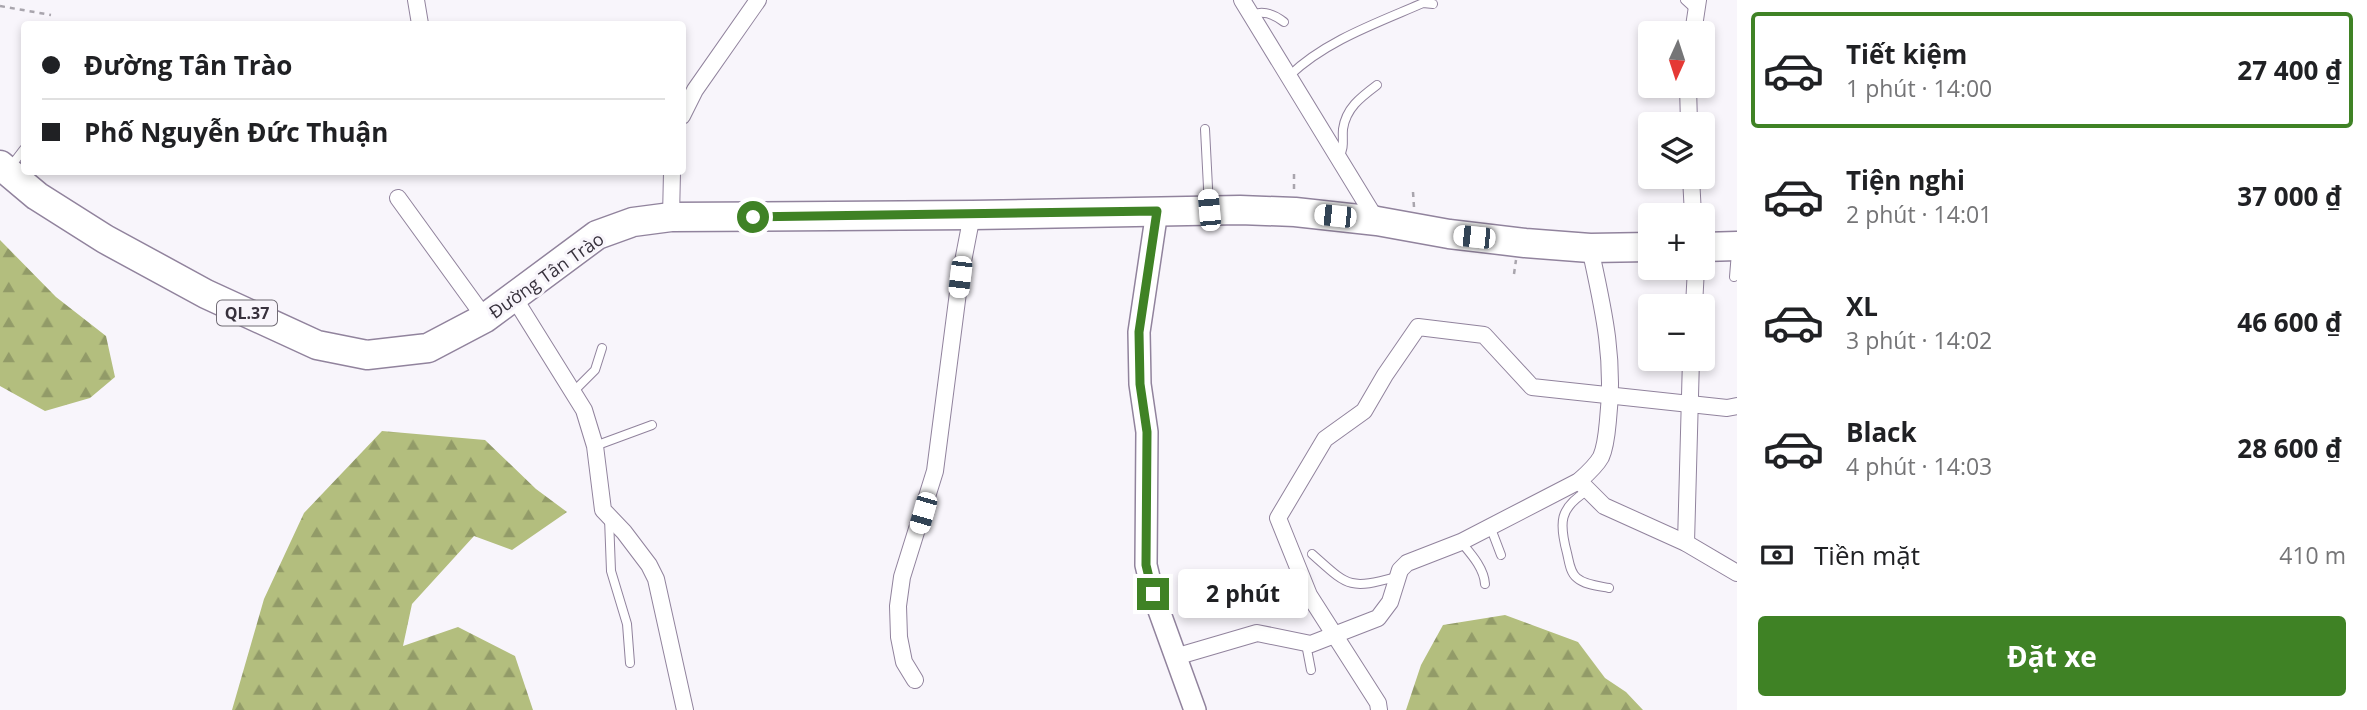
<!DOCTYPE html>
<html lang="vi">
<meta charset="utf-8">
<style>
body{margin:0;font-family:"Open Sans",sans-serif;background:#f6f6f6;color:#202124;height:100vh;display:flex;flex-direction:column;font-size:26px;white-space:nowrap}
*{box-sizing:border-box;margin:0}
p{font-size:23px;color:#757577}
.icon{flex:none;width:38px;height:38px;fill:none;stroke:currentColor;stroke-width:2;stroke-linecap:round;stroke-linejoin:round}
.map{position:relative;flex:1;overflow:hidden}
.panel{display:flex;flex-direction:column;background:#fff;width:630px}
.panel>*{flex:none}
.banner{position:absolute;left:21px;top:21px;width:665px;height:154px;border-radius:7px;box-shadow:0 4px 10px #0003;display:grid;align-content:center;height:154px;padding:0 21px;background:#fff}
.needle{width:46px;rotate:183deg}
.buttons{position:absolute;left:1638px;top:21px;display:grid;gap:14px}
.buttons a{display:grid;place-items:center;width:77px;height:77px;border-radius:7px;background:#fff;box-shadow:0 4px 10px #0003;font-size:35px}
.end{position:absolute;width:32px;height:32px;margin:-16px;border:9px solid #3f8225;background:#fff;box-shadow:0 0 0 4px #fff}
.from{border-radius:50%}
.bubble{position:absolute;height:49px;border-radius:7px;background:#fff;box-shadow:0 4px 10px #0003;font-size:23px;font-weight:700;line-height:49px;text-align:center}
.car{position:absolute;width:21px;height:42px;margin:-21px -10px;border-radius:9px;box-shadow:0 0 5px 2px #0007;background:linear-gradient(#fff 24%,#345 0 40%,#fff 0 76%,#345 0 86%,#fff 0)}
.banner b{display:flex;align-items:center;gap:24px;height:66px;font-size:26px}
.banner b+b{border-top:2px solid #e0e0e0}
.banner i{width:18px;height:18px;background:#202124}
ul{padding:12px 0 0;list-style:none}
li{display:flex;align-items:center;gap:21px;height:116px;margin:0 14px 10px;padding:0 7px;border:4px solid transparent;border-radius:7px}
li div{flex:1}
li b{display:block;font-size:26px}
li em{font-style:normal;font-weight:700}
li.current{border-color:#3f8225}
li>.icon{width:63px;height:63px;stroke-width:1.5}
.pay{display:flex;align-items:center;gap:18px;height:77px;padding:0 21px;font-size:26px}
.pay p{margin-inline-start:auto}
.button{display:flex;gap:14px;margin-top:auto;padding:14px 21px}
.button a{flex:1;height:80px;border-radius:7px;background:#3f8225;color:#fff;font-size:28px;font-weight:700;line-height:80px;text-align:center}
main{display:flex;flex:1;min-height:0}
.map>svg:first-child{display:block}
</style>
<main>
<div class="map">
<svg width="1737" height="710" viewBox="0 0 1737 710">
<defs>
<pattern id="forest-firs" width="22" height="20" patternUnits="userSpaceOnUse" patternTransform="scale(1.75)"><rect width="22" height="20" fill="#b3be7e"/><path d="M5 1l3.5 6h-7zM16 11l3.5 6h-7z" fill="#929b68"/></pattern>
</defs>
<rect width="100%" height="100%" fill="#f8f5fb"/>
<!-- forest -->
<g fill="url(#forest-firs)">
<path d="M 0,240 L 56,297 L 106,336 L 115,377 L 90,398 L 45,411 L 0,386 Z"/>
<path d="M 382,431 L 485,440 L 536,489 L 567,512 L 512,550 L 474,536 L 412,604 L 403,646 L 458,627 L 515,656 L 533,710 L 232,710 L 264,599 L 304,513 Z"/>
<path d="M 1505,615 L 1578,642 L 1605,678 L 1626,692 L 1643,710 L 1406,710 L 1421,665 L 1443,625 Z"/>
</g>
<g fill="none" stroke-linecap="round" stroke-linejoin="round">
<defs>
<g id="lane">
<path d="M 1685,0 L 1696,10"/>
<path d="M 1251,15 C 1263,10 1274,14 1284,22"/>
<path d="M 1289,76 C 1325,41 1377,23 1423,3 L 1433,4"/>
<path d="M 1205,129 L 1209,207"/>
<path d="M 1339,157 C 1345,147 1342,140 1343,129 C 1346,108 1361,97 1377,85"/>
<path d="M 11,166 L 24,149"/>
<path d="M 1734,277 L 1736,252"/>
<path d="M 574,391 L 595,370 L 602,348"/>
<path d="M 595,446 L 652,425"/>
<path d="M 1587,491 C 1559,508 1559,523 1567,553 C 1569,561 1570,573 1577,578 C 1585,585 1599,586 1609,588"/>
<path d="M 609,518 L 611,571 L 627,624 L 630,663"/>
<path d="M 1490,526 L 1501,555"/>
<path d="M 1461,542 C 1471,554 1484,568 1485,584"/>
<path d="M 1312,554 C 1348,586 1348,590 1396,577"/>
<path d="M 1306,644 L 1311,670"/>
</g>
<g id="street">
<path d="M 416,0 L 420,24"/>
<path d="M 1242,0 L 1377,221"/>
<path d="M 1693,33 L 1698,0"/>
<path d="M 1688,86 L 1689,124"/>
<path d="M 682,116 L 695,90 L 758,0"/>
<path d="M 1691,177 L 1693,215"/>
<path d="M 398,198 L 485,318"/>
<path d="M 671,217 L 672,172"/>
<path d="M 513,296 L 584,410 L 595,446 L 603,510 L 624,532 L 649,565 L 656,579 L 685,710"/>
<path d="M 1694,306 L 1696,268"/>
<path d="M 1579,481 L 1604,506 L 1686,543 L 1737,573"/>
<path d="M 1686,543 L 1691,359"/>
<path d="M 1175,657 L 1257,633 L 1311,644 L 1378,618 L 1390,602 L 1400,570 L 1407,563 L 1461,542 L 1579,481 C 1587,474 1596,466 1601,457 C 1606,446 1607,431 1608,420 C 1615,357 1603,308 1590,248"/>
<path d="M 915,680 L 904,662 L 899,637 L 898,606 L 902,577 L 935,471 L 960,277 L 972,215"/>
<path d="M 1379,710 L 1378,703 L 1309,595 L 1278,518 L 1325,439 L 1364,411 L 1385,375 L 1418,327 L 1484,335 L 1532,387 L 1727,408 L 1737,406"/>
</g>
<path id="secondary" d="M 1157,211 L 1139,332 L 1140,384 L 1147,432 L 1146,565 L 1153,594 L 1195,710"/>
<g id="highway">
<path d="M 0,165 L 37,196 L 105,239 L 206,294 L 317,345 L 367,355 L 428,348 L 485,318 L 597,235 L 633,222 L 671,217 L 972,215 L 1240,210 L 1295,212 L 1377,221 L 1449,234 L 1525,243 L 1590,248 L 1650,247"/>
<path d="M 1703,247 L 1737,246"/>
</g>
</defs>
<!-- lane casing -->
<use href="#lane" stroke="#91839d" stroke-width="10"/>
<!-- street casing -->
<use href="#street" stroke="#91839d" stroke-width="18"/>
<!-- secondary casing -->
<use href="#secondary" stroke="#91839d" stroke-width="24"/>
<!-- highway casing -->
<use href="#highway" stroke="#91839d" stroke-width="31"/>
<!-- path -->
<g stroke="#a9a5ad" stroke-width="2.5" stroke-dasharray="5 5" stroke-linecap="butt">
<path d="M 0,6 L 51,15"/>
<path d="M 1294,174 L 1294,191"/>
<path d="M 1413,192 L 1414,207"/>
<path d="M 1514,274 L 1516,260"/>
</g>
<!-- lane -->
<use href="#lane" stroke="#fff" stroke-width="8"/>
<!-- street -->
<use href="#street" stroke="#fff" stroke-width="16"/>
<!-- secondary -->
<use href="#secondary" stroke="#fff" stroke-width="21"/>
<!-- highway -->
<use href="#highway" stroke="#fff" stroke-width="28"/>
</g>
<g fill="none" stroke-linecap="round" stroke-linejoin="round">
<!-- route -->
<path stroke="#3f8225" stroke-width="9" d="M 753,217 L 1157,211 L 1139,332 L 1140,384 L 1147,432 L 1146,565 L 1153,594"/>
</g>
<g text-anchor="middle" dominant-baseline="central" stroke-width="6" stroke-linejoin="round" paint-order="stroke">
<!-- shield labels -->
<rect fill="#f8f5fb" stroke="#716c75" stroke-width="2" x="217" y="300.5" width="60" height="25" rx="5"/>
<g font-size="16" font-weight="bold" fill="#37313c">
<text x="247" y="313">QL.37</text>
</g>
<!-- street labels -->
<g font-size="18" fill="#37313c" stroke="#f8f5fb">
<text transform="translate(546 275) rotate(-35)">Đường Tân Trào</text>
</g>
</g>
</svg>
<div class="buttons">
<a><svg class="needle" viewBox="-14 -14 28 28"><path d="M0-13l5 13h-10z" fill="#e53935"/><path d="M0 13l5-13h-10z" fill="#757577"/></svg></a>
<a><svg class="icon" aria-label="layers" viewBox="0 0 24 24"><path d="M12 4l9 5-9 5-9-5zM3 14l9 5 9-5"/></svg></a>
<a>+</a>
<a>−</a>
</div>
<i class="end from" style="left:753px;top:217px"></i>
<i class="end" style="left:1153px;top:594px"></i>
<div class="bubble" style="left:1178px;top:569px;width:130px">2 phút</div>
<i class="car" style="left:1209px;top:210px;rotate:355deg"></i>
<i class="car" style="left:1335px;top:216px;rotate:276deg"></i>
<i class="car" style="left:1474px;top:237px;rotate:276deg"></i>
<i class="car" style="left:960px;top:277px;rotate:187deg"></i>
<i class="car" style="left:923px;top:513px;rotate:196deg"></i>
<div class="banner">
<b><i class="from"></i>Đường Tân Trào</b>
<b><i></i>Phố Nguyễn Đức Thuận</b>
</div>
</div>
<section class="panel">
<ul>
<li class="current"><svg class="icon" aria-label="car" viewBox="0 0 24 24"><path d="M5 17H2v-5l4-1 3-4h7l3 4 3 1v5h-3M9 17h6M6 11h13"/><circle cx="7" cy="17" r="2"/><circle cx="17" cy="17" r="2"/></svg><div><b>Tiết kiệm</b><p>1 phút · 14:00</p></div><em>27 400 ₫</em></li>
<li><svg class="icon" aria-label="car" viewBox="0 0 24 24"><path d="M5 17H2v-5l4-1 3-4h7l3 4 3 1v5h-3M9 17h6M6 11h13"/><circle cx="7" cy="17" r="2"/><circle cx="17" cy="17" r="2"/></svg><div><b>Tiện nghi</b><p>2 phút · 14:01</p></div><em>37 000 ₫</em></li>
<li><svg class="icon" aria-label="car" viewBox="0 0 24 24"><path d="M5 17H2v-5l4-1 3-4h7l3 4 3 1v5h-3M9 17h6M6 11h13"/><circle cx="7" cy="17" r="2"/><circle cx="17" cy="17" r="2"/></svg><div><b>XL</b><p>3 phút · 14:02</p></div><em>46 600 ₫</em></li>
<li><svg class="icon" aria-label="car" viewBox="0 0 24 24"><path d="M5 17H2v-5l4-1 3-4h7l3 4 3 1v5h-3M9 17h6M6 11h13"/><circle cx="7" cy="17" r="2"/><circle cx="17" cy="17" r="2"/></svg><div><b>Black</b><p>4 phút · 14:03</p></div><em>28 600 ₫</em></li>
</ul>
<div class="pay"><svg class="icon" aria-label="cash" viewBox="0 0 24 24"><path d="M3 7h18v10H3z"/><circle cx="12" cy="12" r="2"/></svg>Tiền mặt<p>410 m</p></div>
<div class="button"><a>Đặt xe</a></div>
</section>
</main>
